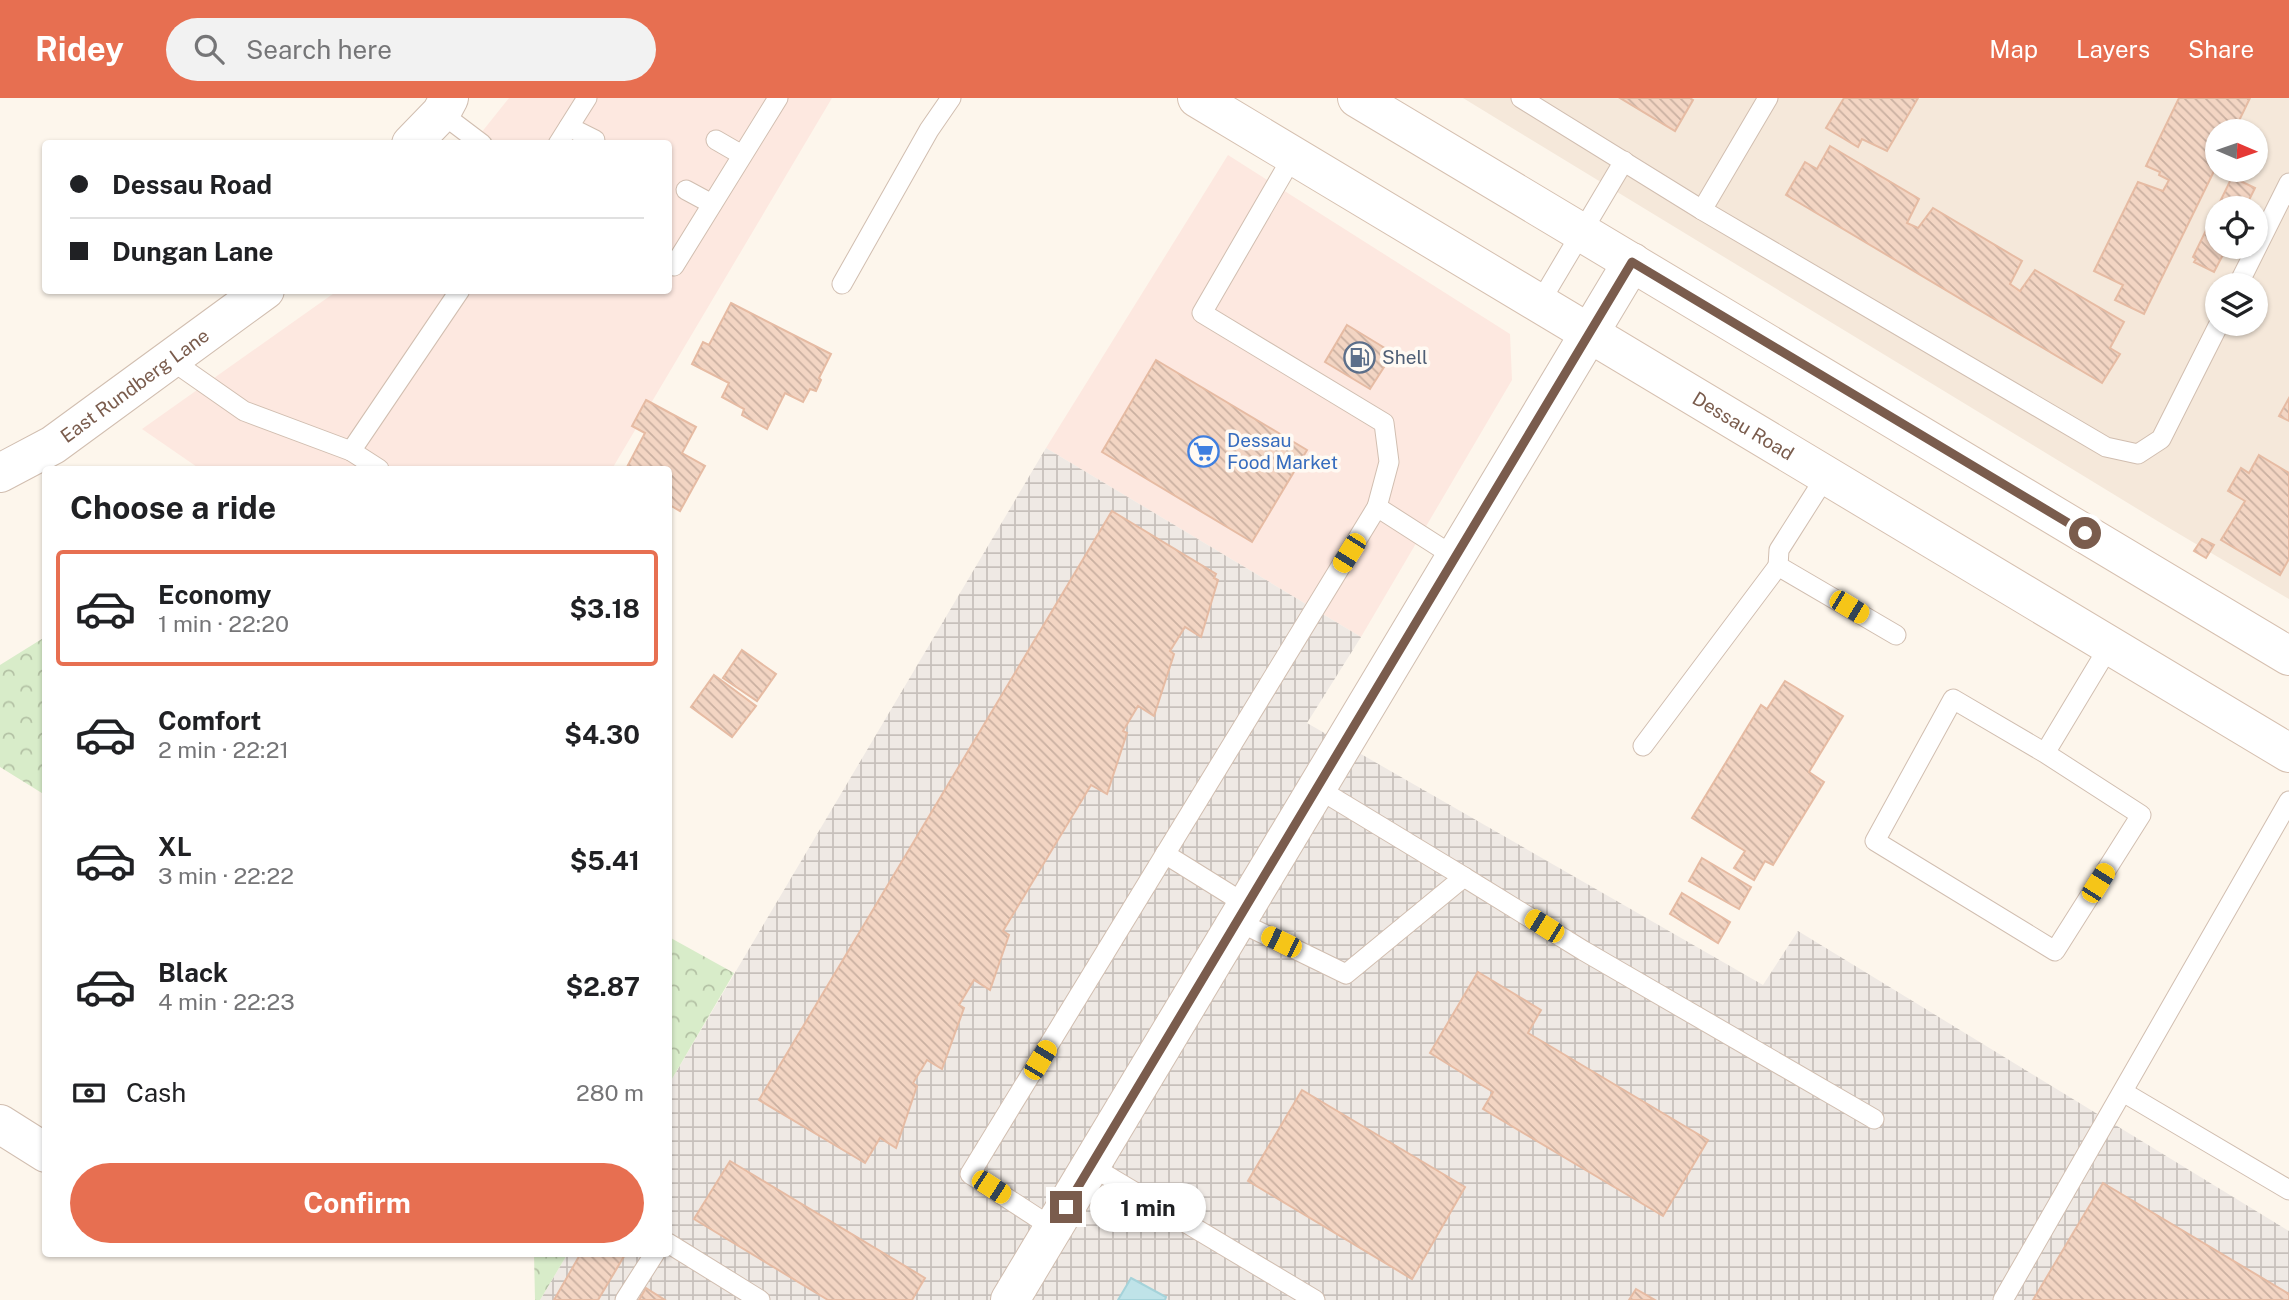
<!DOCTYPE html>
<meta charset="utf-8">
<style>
body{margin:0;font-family:"Public Sans",sans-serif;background:#f2f2f2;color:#202124;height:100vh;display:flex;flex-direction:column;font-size:26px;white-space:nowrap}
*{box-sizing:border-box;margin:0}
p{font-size:23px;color:#757577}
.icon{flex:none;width:38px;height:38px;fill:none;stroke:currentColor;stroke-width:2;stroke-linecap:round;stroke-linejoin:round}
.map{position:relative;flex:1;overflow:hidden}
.details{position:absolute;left:42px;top:368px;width:630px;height:791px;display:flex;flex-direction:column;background:#fff;border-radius:7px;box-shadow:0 2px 5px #0004}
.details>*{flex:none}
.guide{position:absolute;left:42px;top:42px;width:630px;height:154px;border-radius:7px;box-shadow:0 2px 5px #0004;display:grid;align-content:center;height:154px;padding:0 28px;background:#fff}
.needle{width:46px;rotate:92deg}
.tools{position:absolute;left:2205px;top:21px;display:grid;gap:14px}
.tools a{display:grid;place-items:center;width:63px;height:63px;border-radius:50%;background:#fff;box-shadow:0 2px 5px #0004;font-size:35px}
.end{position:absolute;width:32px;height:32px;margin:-16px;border:9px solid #7a5c4d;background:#fff;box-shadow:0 0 0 4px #fff}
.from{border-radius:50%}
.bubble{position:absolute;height:49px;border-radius:24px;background:#fff;box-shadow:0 2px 5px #0004;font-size:23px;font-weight:700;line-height:49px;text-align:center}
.car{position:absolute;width:21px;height:42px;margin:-21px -10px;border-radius:9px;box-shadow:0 0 5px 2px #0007;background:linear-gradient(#f5c518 24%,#345 0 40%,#f5c518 0 76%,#345 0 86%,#f5c518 0)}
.guide b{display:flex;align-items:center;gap:24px;height:66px;font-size:26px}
.guide b+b{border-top:2px solid #e0e0e0}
.guide i{width:18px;height:18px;background:#202124}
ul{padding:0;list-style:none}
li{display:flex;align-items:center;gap:21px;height:116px;margin:0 14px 10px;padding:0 14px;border:4px solid transparent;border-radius:7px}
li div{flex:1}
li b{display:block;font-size:26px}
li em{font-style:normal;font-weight:700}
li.active{border-color:#e76f51}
li>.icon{width:63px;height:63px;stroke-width:1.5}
h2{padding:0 28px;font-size:32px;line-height:84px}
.pay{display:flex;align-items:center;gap:18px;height:77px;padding:0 28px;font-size:26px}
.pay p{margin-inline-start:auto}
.button{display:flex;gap:14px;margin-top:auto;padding:14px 28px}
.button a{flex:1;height:80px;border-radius:42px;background:#e76f51;color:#fff;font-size:28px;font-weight:700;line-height:80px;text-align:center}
header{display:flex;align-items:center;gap:42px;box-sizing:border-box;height:98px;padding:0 35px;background:#e76f51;color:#fff}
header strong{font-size:33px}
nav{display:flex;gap:38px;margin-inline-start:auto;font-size:24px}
.search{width:490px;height:63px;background:#f2f2f2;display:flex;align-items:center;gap:18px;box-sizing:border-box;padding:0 24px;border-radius:38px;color:#757577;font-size:26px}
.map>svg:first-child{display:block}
</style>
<header>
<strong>Ridey</strong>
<div class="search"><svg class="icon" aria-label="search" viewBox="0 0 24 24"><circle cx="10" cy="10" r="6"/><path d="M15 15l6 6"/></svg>Search here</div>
<nav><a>Map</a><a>Layers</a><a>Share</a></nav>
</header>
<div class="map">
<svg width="2289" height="1202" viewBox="0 0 2289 1202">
<defs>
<pattern id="industrial-grid" width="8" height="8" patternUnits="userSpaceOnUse" patternTransform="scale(1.75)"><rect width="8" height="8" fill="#efe9e4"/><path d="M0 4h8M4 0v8" fill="none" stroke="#c7c0bb"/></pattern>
<pattern id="forest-crowns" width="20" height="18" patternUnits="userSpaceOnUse" patternTransform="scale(1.75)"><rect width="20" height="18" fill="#d8ecc9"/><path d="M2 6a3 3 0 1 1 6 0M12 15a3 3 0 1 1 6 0" fill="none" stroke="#b4c2a5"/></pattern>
<pattern id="building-back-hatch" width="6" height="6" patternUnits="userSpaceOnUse" patternTransform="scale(1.75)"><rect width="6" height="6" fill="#f3d5c3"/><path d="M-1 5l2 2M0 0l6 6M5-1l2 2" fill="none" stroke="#cab0a1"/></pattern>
</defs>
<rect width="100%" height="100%" fill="#fdf6ec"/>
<!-- residential -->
<path fill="#f5e8da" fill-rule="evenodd" d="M 1463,0 L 2289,0 L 2289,501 L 2164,427 ZM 2217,33 L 2256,33 L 2256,72 L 2217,72 ZM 2217,110 L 2256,110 L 2256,149 L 2217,149 ZM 2217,187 L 2256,187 L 2256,226 L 2217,226 Z"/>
<!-- commercial -->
<g fill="#fde8e0">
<path d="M 509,0 L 832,0 L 612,371 L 200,371 L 142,331 L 337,193 L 668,192 L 668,46 L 473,45 Z"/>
<path d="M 1228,57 L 1510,236 L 1512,282 L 1361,539 L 1046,350 Z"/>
</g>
<!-- industrial -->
<path fill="url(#industrial-grid)" d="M 1046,350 L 1361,539 L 1307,625 L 1763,887 L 1798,833 L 2289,1133 L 2289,1202 L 540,1202 L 568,1155 L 668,1155 L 669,986 Z"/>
<!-- forest -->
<g fill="url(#forest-crowns)">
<path d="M 45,539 L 45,697 L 0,669 L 0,567 Z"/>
<path d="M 669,839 L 734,875 L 669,986 Z"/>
<path d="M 534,1155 L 568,1155 L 540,1202 L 535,1202 Z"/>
</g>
<!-- water -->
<path fill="#bfe3e8" stroke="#a5d3da" stroke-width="2" d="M 1131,1180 L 1166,1199 L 1165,1202 L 1118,1202 Z"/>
<!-- building -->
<g fill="url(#building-back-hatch)" stroke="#e6bba3" stroke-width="2">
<path d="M 1620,0 L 1690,0 L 1693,2 L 1675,33 Z"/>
<path d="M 1844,0 L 1918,0 L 1887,53 L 1862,41 L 1858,49 L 1826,30 Z"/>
<path d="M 2179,0 L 2250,0 L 2234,33 L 2217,33 L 2217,67 L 2144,216 L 2115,202 L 2123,187 L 2094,173 L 2138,84 L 2163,93 L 2169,82 L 2159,77 L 2160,74 L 2146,68 Z"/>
<path d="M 1830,48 L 1919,101 L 1907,125 L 1918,130 L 1933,110 L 2022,163 L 2010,186 L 2020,193 L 2035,172 L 2124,224 L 2110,250 L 2120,256 L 2102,285 L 1786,97 L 1805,64 L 1817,71 Z"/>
<path d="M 2232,79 L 2255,90 L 2245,110 L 2217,110 L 2217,149 L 2227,149 L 2214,174 L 2194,164 L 2196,161 L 2193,159 Z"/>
<path d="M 731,205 L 831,256 L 819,280 L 821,282 L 816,293 L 810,291 L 803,304 L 785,295 L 767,331 L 742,317 L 744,311 L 722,299 L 729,285 L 692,266 L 703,244 L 709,247 Z"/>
<path d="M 1347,227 L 1393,255 L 1370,291 L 1325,264 Z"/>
<path d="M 1156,262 L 1307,352 L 1252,444 L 1102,354 Z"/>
<path d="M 2289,300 L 2289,323 L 2279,318 Z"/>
<path d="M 646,302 L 696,329 L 682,355 L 705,368 L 680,413 L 668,406 L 668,371 L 626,371 L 645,335 L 632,328 Z"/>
<path d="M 2259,357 L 2289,375 L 2289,461 L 2280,477 L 2221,442 L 2245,403 L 2228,393 L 2241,370 L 2249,375 Z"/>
<path d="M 1112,413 L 1216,476 L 1214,480 L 1218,482 L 1201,539 L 1185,529 L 1170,553 L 1174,556 L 1154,618 L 1138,608 L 1123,633 L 1127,635 L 1107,696 L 1091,687 L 1003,833 L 1009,837 L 990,892 L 974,882 L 959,907 L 964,910 L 942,971 L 927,962 L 913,985 L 917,988 L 896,1050 L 880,1040 L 865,1065 L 759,1002 Z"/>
<path d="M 2202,441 L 2214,447 L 2206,460 L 2194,453 Z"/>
<path d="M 742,552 L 776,576 L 757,603 L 723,580 Z"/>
<path d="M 714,577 L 756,608 L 732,639 L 691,609 Z"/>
<path d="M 1785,583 L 1843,618 L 1809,674 L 1824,684 L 1773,767 L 1765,763 L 1754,782 L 1734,770 L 1745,753 L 1692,720 L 1761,607 L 1767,611 Z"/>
<path d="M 1702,760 L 1751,789 L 1739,811 L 1689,783 Z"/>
<path d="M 1682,795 L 1730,824 L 1718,845 L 1670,816 Z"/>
<path d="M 1478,874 L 1541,912 L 1528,935 L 1708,1042 L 1663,1118 L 1483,1011 L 1493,994 L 1430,955 Z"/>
<path d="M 1302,992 L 1465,1089 L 1412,1181 L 1248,1083 Z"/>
<path d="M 730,1063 L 925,1180 L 912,1202 L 828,1202 L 694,1121 Z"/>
<path d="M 2103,1085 L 2289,1196 L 2289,1202 L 2033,1202 Z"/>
<path d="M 581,1155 L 626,1155 L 598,1202 L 554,1202 Z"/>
<path d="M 646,1190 L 665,1202 L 639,1202 Z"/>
<path d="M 1636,1191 L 1655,1202 L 1629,1202 Z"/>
</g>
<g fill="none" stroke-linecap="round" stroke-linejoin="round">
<defs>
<g id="lane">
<path d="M 1521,0 L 1702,112 L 2106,349 L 2138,356 L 2161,341 L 2219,226"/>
<path d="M 441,15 L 482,46"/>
<path d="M 569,29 L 595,42"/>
<path d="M 716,42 L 742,57"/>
<path d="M 558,46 L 587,0"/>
<path d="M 1293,58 L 1202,215 L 1384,325 L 1389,364 L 1377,409 L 1455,459"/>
<path d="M 686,92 L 712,106"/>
<path d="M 1702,112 L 1768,0"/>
<path d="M 668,165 L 674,168 L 778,0"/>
<path d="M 842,186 L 929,32 L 951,0"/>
<path d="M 2238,187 L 2289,85"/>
<path d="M 1539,206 L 1624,63"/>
<path d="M 171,262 L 244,313 L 351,353"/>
<path d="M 379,371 L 351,353 L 460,192"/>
<path d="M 1826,378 L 1779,452 L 1778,468 L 1896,537"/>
<path d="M 1643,648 L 1778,468"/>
<path d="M 2045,655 L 2141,717 L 2055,853 L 1875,743 L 1953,601 L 2045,655 L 2110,547"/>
<path d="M 1165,756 L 1247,807"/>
<path d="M 1464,779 L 1584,853 L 1874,1021"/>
<path d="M 1237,823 L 1346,876 L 1464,779 L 1317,690"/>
<path d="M 2123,994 L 2289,1092"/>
<path d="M 1091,1068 L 1315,1202"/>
<path d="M 1053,1130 L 970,1076 L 1377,409"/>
<path d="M 668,1145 L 760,1202"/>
<path d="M 625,1202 L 655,1155"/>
<path d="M 2003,1202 L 2289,703"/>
</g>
<g id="street">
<path d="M 411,46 L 441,15 L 449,0"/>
<path id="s1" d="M 0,375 L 53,347 L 265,192"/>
<path d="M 0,1026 L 46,1055"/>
<path d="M 1010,1202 L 1632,164"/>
</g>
<g id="secondary">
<path id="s2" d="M 1197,0 L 2289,655"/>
<path d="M 1357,0 L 2289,558"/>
</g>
</defs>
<!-- lane casing -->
<use href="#lane" stroke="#d1beb0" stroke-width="21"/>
<!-- street casing -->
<use href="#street" stroke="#d1beb0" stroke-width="40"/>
<!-- secondary casing -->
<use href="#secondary" stroke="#d6c0b0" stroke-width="40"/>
<!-- lane -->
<use href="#lane" stroke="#fff" stroke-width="19"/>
<!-- street -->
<use href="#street" stroke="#fff" stroke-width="38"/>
<!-- secondary -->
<use href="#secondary" stroke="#fff" stroke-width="38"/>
</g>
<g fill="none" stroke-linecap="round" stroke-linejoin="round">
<!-- route -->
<path stroke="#7a5c4d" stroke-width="9" d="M 1066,1109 L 1632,164 L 2085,435"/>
</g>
<!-- icons -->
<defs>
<symbol id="fuel-ring" viewBox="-11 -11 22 22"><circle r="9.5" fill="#fffaf3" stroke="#5c6f8a" stroke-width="1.5"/><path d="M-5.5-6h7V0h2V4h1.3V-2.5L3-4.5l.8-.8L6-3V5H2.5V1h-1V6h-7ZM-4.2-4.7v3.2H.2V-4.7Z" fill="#5c6f8a"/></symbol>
<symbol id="supermarket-ring" viewBox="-11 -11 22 22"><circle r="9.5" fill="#fffaf3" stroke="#3f7fe0" stroke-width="1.5"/><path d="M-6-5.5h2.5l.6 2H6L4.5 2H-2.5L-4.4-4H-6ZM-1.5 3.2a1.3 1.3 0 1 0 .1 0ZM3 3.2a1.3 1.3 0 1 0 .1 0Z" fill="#3f7fe0"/></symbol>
</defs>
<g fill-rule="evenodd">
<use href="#fuel-ring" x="1342" y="242" width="35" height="35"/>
<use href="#supermarket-ring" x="1186" y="336" width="35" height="35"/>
</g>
<g text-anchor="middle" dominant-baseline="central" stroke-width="7" stroke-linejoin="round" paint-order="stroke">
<!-- service labels -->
<g font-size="19" fill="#4e5e75" stroke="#fffaf3" text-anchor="start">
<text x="1382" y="259">Shell</text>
</g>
<!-- street labels -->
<g font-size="19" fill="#7a5c4d" stroke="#fffaf3">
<text stroke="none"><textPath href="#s1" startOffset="161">East Rundberg Lane</textPath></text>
<text stroke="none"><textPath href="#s2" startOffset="637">Dessau Road</textPath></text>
</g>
<!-- shop labels -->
<g font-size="19" fill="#366cbe" stroke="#fffaf3" text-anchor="start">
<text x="1227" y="342">Dessau<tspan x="1227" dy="22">Food Market</tspan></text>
</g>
</g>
</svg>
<div class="tools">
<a><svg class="needle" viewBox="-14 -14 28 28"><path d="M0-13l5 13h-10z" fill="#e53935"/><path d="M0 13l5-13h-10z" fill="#757577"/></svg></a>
<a><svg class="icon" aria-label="locate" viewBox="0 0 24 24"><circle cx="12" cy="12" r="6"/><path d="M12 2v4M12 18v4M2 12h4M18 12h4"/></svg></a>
<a><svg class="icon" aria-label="layers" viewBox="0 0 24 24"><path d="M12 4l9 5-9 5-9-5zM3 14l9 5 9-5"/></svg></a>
</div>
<i class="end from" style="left:2085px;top:435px"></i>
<i class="end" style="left:1066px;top:1109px"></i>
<div class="bubble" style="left:1090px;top:1085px;width:116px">1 min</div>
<i class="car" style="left:1349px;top:455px;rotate:212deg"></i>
<i class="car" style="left:1849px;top:509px;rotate:121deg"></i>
<i class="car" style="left:2098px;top:785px;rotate:32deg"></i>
<i class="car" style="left:1544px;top:828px;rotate:302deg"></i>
<i class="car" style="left:1281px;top:844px;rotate:296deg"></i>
<i class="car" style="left:1040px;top:962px;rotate:31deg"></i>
<i class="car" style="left:991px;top:1089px;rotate:123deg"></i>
<div class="guide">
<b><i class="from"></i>Dessau Road</b>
<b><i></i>Dungan Lane</b>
</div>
<section class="details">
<h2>Choose a ride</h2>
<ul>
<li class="active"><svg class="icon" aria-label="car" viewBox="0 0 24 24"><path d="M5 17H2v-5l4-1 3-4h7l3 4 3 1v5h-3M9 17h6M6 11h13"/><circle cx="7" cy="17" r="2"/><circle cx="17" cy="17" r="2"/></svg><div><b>Economy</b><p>1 min · 22:20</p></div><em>$3.18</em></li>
<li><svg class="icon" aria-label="car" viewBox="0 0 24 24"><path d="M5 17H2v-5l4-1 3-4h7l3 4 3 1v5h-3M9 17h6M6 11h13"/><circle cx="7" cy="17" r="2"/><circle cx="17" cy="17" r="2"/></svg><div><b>Comfort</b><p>2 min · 22:21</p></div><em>$4.30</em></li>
<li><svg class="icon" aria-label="car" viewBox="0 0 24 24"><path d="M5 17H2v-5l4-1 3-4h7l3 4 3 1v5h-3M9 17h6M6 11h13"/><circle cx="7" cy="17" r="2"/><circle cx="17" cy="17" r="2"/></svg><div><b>XL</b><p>3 min · 22:22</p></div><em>$5.41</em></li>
<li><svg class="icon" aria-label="car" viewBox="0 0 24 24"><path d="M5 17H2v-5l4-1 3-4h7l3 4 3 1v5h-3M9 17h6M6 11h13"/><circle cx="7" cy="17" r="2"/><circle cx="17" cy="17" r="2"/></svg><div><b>Black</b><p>4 min · 22:23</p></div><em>$2.87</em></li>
</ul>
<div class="pay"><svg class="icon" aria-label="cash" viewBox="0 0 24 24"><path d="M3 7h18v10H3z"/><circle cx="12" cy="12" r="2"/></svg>Cash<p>280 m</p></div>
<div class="button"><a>Confirm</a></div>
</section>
</div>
